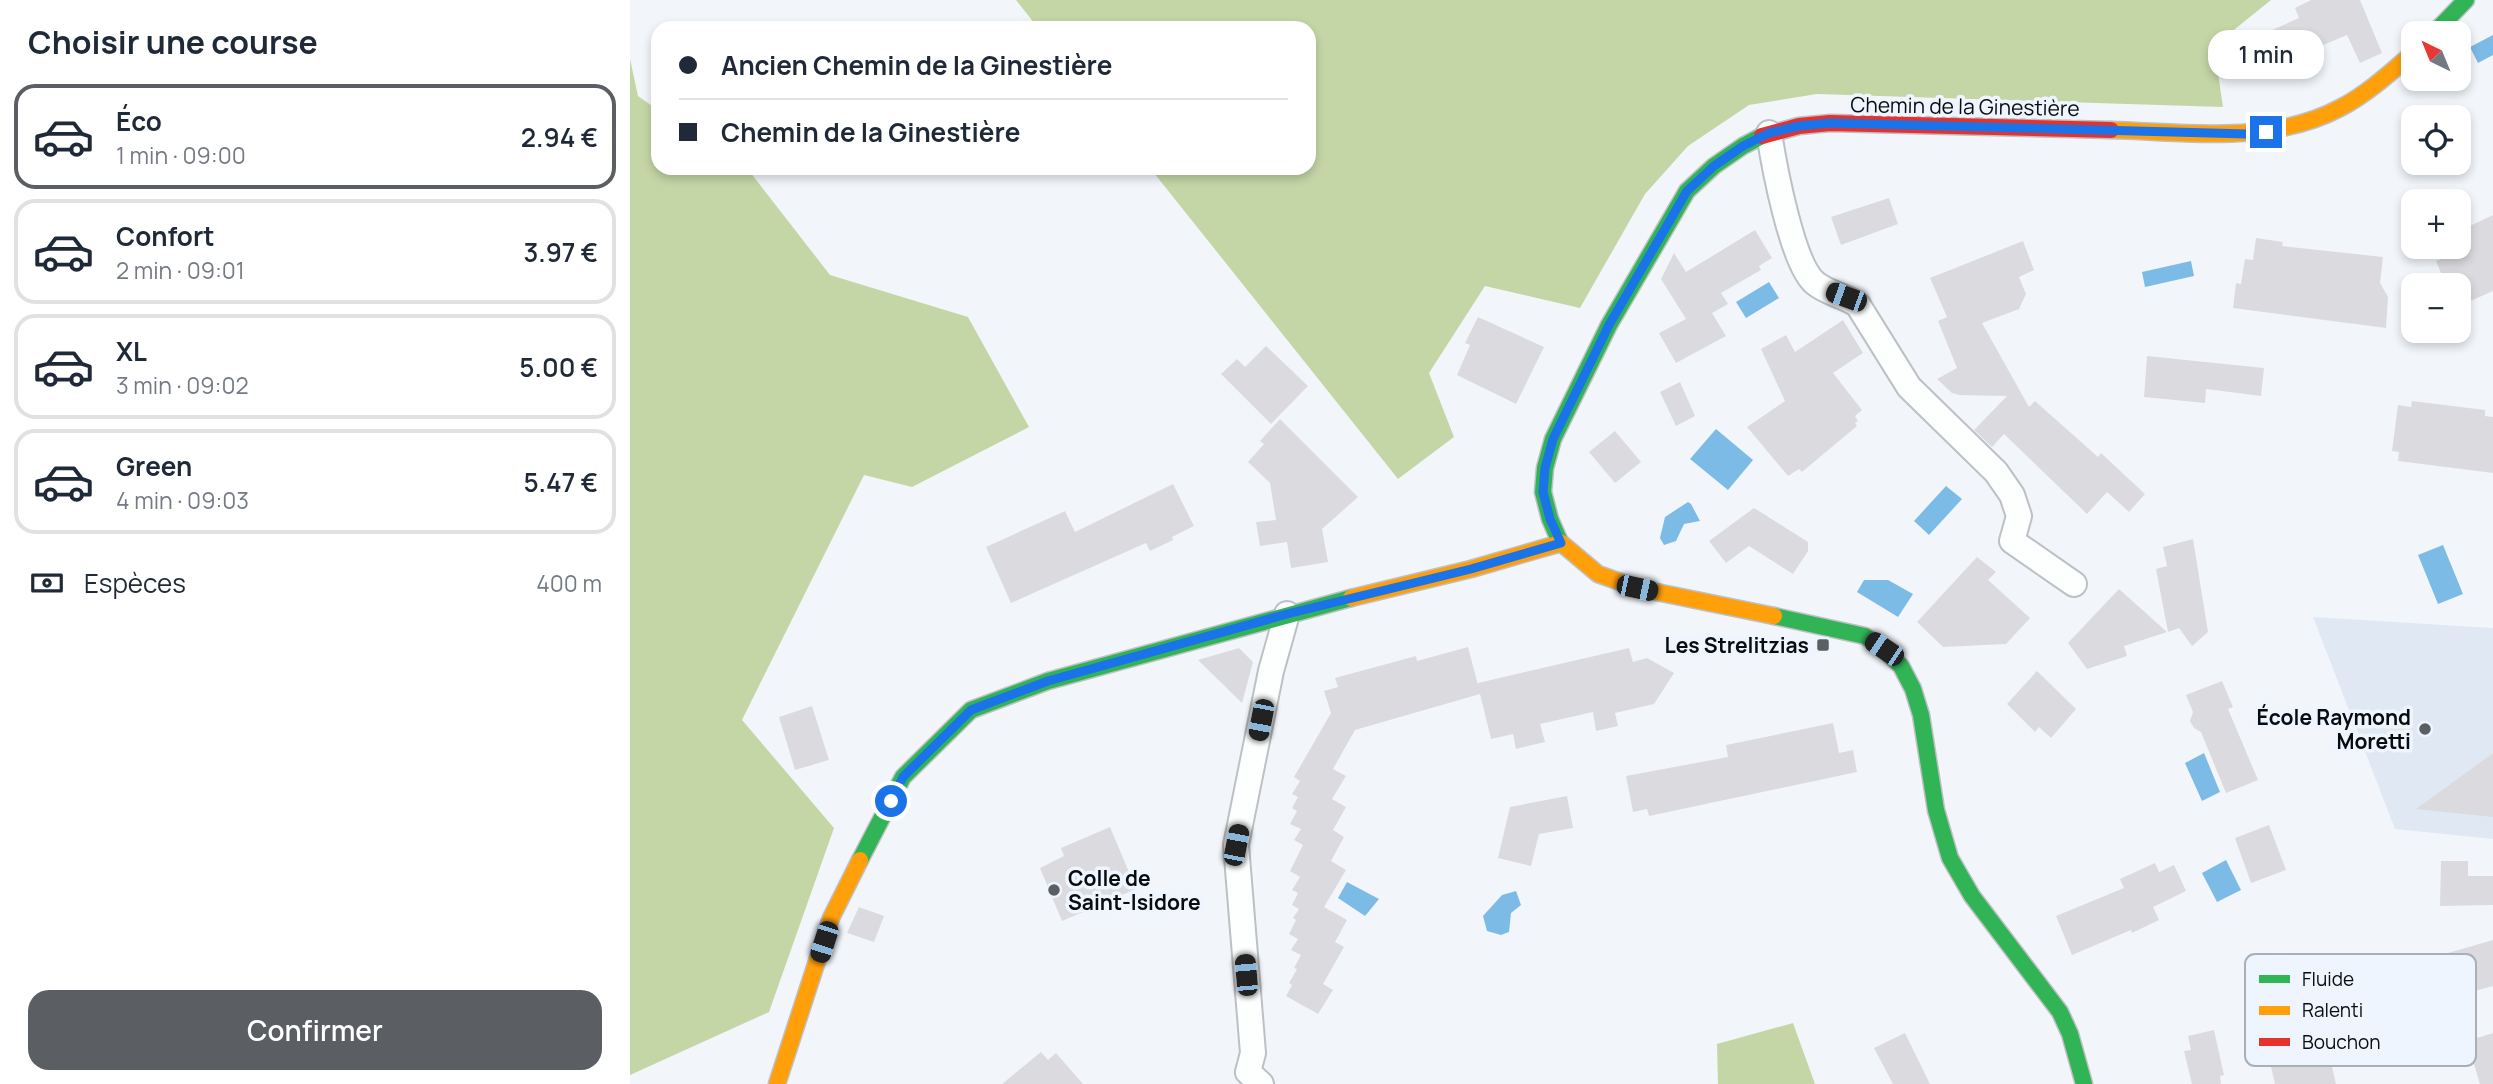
<!DOCTYPE html>
<html lang="fr">
<meta charset="utf-8">
<style>
body{margin:0;font-family:Manrope,sans-serif;background:#f6f6f7;color:#1f2937;height:100vh;display:flex;flex-direction:column;font-size:26px;white-space:nowrap}
*{box-sizing:border-box;margin:0}
p{font-size:23px;color:#747a83}
.icon{flex:none;width:38px;height:38px;fill:none;stroke:currentColor;stroke-width:2;stroke-linecap:round;stroke-linejoin:round}
.map{position:relative;flex:1;overflow:hidden}
.details{display:flex;flex-direction:column;background:#fff;width:630px}
.details>*{flex:none}
.top-card{position:absolute;left:21px;top:21px;width:665px;height:154px;border-radius:21px;box-shadow:0 4px 10px #0003;display:grid;align-content:center;height:154px;padding:0 28px;background:#fff}
.needle{width:46px;rotate:317deg}
.fabs{position:absolute;left:1771px;top:21px;display:grid;gap:14px}
.fabs a{display:grid;place-items:center;width:70px;height:70px;border-radius:14px;background:#fff;box-shadow:0 4px 10px #0003;font-size:35px}
.end{position:absolute;width:32px;height:32px;margin:-16px;border:9px solid #1a73e8;background:#fff;box-shadow:0 0 0 4px #fff}
.from{border-radius:50%}
.bubble{position:absolute;height:49px;border-radius:21px;background:#fff;box-shadow:0 4px 10px #0003;font-size:23px;font-weight:600;line-height:49px;text-align:center}
.car{position:absolute;width:21px;height:42px;margin:-21px -10px;border-radius:9px;box-shadow:0 0 5px 2px #0007;background:linear-gradient(#222 24%,#8ab4d8 0 40%,#222 0 76%,#8ab4d8 0 86%,#222 0)}
.top-card b{display:flex;align-items:center;gap:24px;height:66px;font-size:26px}
.top-card b+b{border-top:2px solid #e0e1e3}
.top-card i{width:18px;height:18px;background:#1f2937}
ul{padding:0;list-style:none}
li{display:flex;align-items:center;gap:21px;height:105px;margin:0 14px 10px;padding:0 14px;border:4px solid #e0e1e3;border-radius:21px}
li div{flex:1}
li b{display:block;font-size:26px}
li em{font-style:normal;font-weight:600}
li.on{border-color:#5b5e62}
li>.icon{width:63px;height:63px;stroke-width:1.5}
h2{padding:0 28px;font-size:32px;line-height:84px}
.pay{display:flex;align-items:center;gap:18px;height:77px;padding:0 28px;font-size:26px}
.pay p{margin-inline-start:auto}
.button{display:flex;gap:14px;margin-top:auto;padding:14px 28px}
.button a{flex:1;height:80px;border-radius:21px;background:#5b5e62;color:#fff;font-size:28px;font-weight:600;line-height:80px;text-align:center}
main{display:flex;flex:1;min-height:0}
.map>svg:first-child{display:block}
</style>
<main>
<section class="details">
<h2>Choisir une course</h2>
<ul>
<li class="on"><svg class="icon" aria-label="car" viewBox="0 0 24 24"><path d="M5 17H2v-5l4-1 3-4h7l3 4 3 1v5h-3M9 17h6M6 11h13"/><circle cx="7" cy="17" r="2"/><circle cx="17" cy="17" r="2"/></svg><div><b>Éco</b><p>1 min · 09:00</p></div><em>2.94 €</em></li>
<li><svg class="icon" aria-label="car" viewBox="0 0 24 24"><path d="M5 17H2v-5l4-1 3-4h7l3 4 3 1v5h-3M9 17h6M6 11h13"/><circle cx="7" cy="17" r="2"/><circle cx="17" cy="17" r="2"/></svg><div><b>Confort</b><p>2 min · 09:01</p></div><em>3.97 €</em></li>
<li><svg class="icon" aria-label="car" viewBox="0 0 24 24"><path d="M5 17H2v-5l4-1 3-4h7l3 4 3 1v5h-3M9 17h6M6 11h13"/><circle cx="7" cy="17" r="2"/><circle cx="17" cy="17" r="2"/></svg><div><b>XL</b><p>3 min · 09:02</p></div><em>5.00 €</em></li>
<li><svg class="icon" aria-label="car" viewBox="0 0 24 24"><path d="M5 17H2v-5l4-1 3-4h7l3 4 3 1v5h-3M9 17h6M6 11h13"/><circle cx="7" cy="17" r="2"/><circle cx="17" cy="17" r="2"/></svg><div><b>Green</b><p>4 min · 09:03</p></div><em>5.47 €</em></li>
</ul>
<div class="pay"><svg class="icon" aria-label="cash" viewBox="0 0 24 24"><path d="M3 7h18v10H3z"/><circle cx="12" cy="12" r="2"/></svg>Espèces<p>400 m</p></div>
<div class="button"><a>Confirmer</a></div>
</section>
<div class="map">
<svg width="1863" height="1084" viewBox="0 0 1863 1084">
<rect width="100%" height="100%" fill="#f2f6fb"/>
<!-- built -->
<path fill="#e0e9f3" d="M 1683,617 L 1863,628 L 1863,839 L 1765,829 Z"/>
<!-- forest -->
<g fill="#c4d6a6">
<path d="M 386,0 L 1641,0 L 1584,46 L 1593,107 L 1187,94 L 1119,105 L 1058,146 L 1015,194 L 950,308 L 855,286 L 799,373 L 824,437 L 768,479 L 520,168 L 679,168 L 679,28 L 408,28 Z"/>
<path d="M 0,59 L 8,96 L 28,110 L 28,168 L 114,168 L 120,172 L 200,275 L 338,317 L 399,427 L 282,487 L 234,475 L 112,720 L 204,828 L 139,1012 L 0,1075 Z"/>
<path d="M 1163,1023 L 1185,1084 L 1088,1084 L 1087,1044 Z"/>
</g>
<!-- water -->
<g fill="#7cbbe5">
<path d="M 1863,35 L 1863,55 L 1848,63 L 1840,47 Z"/>
<path d="M 1561,261 L 1564,276 L 1515,287 L 1512,272 Z"/>
<path d="M 1139,282 L 1149,298 L 1116,318 L 1106,302 Z"/>
<path d="M 1086,429 L 1123,460 L 1098,490 L 1060,459 Z"/>
<path d="M 1316,486 L 1332,499 L 1299,535 L 1284,521 Z"/>
<path d="M 1058,502 L 1061,504 L 1070,521 L 1054,524 L 1046,541 L 1034,545 L 1030,538 L 1035,517 Z"/>
<path d="M 1813,545 L 1833,594 L 1808,604 L 1788,555 Z"/>
<path d="M 1234,580 L 1258,580 L 1283,594 L 1268,617 L 1227,592 Z"/>
<path d="M 1574,753 L 1590,792 L 1572,801 L 1555,763 Z"/>
<path d="M 1596,860 L 1611,890 L 1587,902 L 1572,873 Z"/>
<path d="M 717,882 L 749,899 L 735,916 L 708,898 Z"/>
<path d="M 886,891 L 891,905 L 881,913 L 879,932 L 871,935 L 857,931 L 853,916 L 872,895 Z"/>
</g>
<!-- building -->
<g fill="#dbdbdf">
<path d="M 1681,0 L 1730,0 L 1752,53 L 1730,63 L 1717,35 L 1653,62 L 1640,31 L 1669,18 L 1665,8 Z"/>
<path d="M 1259,198 L 1268,224 L 1211,245 L 1201,217 Z"/>
<path d="M 1863,215 L 1863,291 L 1829,306 L 1829,285 L 1816,285 L 1806,261 L 1814,258 L 1809,247 L 1829,247 L 1829,231 Z"/>
<path d="M 1125,230 L 1142,258 L 1129,266 L 1131,270 L 1091,293 L 1098,304 L 1082,313 L 1096,336 L 1046,363 L 1029,333 L 1056,319 L 1031,279 L 1044,253 L 1056,272 Z"/>
<path d="M 1626,238 L 1653,242 L 1652,246 L 1753,257 L 1750,283 L 1758,297 L 1756,328 L 1603,308 L 1606,283 L 1611,284 L 1615,259 L 1623,260 Z"/>
<path d="M 1393,241 L 1404,270 L 1389,277 L 1396,294 L 1389,309 L 1352,323 L 1399,407 L 1405,401 L 1468,457 L 1471,453 L 1515,494 L 1499,512 L 1477,492 L 1457,514 L 1374,434 L 1362,447 L 1344,430 L 1377,396 L 1329,395 L 1322,393 L 1307,379 L 1327,368 L 1308,321 L 1317,317 L 1300,278 Z"/>
<path d="M 848,317 L 914,347 L 886,404 L 827,375 L 840,345 L 835,343 Z"/>
<path d="M 1213,320 L 1233,353 L 1203,373 L 1232,410 L 1225,416 L 1228,421 L 1225,423 L 1227,426 L 1172,472 L 1169,469 L 1158,476 L 1117,427 L 1155,401 L 1131,349 L 1156,335 L 1165,352 Z"/>
<path d="M 636,346 L 678,386 L 641,424 L 591,374 L 607,359 L 615,367 Z"/>
<path d="M 1517,356 L 1634,368 L 1631,396 L 1576,389 L 1575,403 L 1514,397 Z"/>
<path d="M 1050,382 L 1065,416 L 1046,426 L 1030,392 Z"/>
<path d="M 1782,401 L 1855,410 L 1855,416 L 1863,417 L 1863,473 L 1768,461 L 1769,452 L 1762,451 L 1768,405 L 1781,407 Z"/>
<path d="M 650,419 L 728,497 L 692,529 L 698,562 L 661,568 L 657,542 L 630,546 L 626,522 L 646,520 L 640,483 L 618,462 L 634,444 L 630,441 Z"/>
<path d="M 985,431 L 1011,462 L 985,483 L 959,452 Z"/>
<path d="M 543,484 L 564,526 L 542,537 L 543,540 L 520,551 L 516,543 L 381,603 L 356,547 L 435,511 L 445,532 Z"/>
<path d="M 1124,508 L 1178,542 L 1178,551 L 1163,574 L 1119,546 L 1096,563 L 1079,541 Z"/>
<path d="M 1563,539 L 1578,632 L 1562,646 L 1549,628 L 1538,632 L 1526,569 L 1537,566 L 1533,547 Z"/>
<path d="M 1347,557 L 1366,572 L 1358,580 L 1400,618 L 1376,644 L 1313,647 L 1287,622 Z"/>
<path d="M 1489,589 L 1537,632 L 1494,646 L 1497,656 L 1457,669 L 1438,643 Z"/>
<path d="M 838,647 L 848,685 L 848,683 L 999,648 L 1003,662 L 1017,658 L 1044,673 L 1024,704 L 985,713 L 988,726 L 966,731 L 963,712 L 910,724 L 915,742 L 886,749 L 883,734 L 861,739 L 850,694 L 725,730 L 703,769 L 716,776 L 702,799 L 716,807 L 703,830 L 714,837 L 701,861 L 716,870 L 694,907 L 717,920 L 705,942 L 714,947 L 693,984 L 703,990 L 688,1014 L 656,996 L 662,985 L 659,983 L 667,969 L 664,968 L 671,955 L 661,950 L 668,939 L 659,934 L 666,920 L 663,918 L 669,909 L 662,905 L 668,893 L 662,890 L 670,877 L 660,871 L 673,845 L 664,840 L 671,829 L 660,824 L 667,811 L 662,808 L 668,797 L 662,794 L 670,781 L 664,777 L 701,713 L 694,691 L 708,687 L 705,678 L 786,656 L 787,661 Z"/>
<path d="M 609,648 L 623,662 L 612,703 L 568,660 Z"/>
<path d="M 1407,671 L 1446,709 L 1421,738 L 1409,727 L 1405,732 L 1377,704 Z"/>
<path d="M 1592,681 L 1603,707 L 1598,709 L 1628,780 L 1596,793 L 1571,732 L 1564,728 L 1560,721 L 1563,712 L 1556,695 Z"/>
<path d="M 182,706 L 199,760 L 165,770 L 149,717 Z"/>
<path d="M 1203,723 L 1209,753 L 1223,750 L 1227,772 L 1019,816 L 1017,809 L 1003,812 L 996,776 L 1098,757 L 1096,745 Z"/>
<path d="M 1863,753 L 1863,817 L 1786,809 L 1822,783 Z"/>
<path d="M 937,796 L 943,828 L 909,834 L 901,866 L 868,858 L 880,807 Z"/>
<path d="M 1639,825 L 1656,870 L 1621,883 L 1605,838 Z"/>
<path d="M 480,827 L 506,889 L 432,921 L 410,868 L 434,856 L 431,848 Z"/>
<path d="M 1811,861 L 1838,861 L 1838,876 L 1863,876 L 1863,905 L 1810,906 Z"/>
<path d="M 1525,863 L 1529,872 L 1544,865 L 1556,891 L 1523,907 L 1529,920 L 1502,933 L 1501,930 L 1442,955 L 1426,916 L 1494,888 L 1490,879 Z"/>
<path d="M 229,907 L 254,916 L 244,942 L 217,933 Z"/>
<path d="M 1863,940 L 1863,986 L 1830,995 L 1818,953 Z"/>
<path d="M 1688,1006 L 1706,1084 L 1645,1084 L 1630,1019 Z"/>
<path d="M 1584,1030 L 1594,1075 L 1590,1076 L 1591,1084 L 1562,1084 L 1554,1051 L 1561,1050 L 1558,1036 Z"/>
<path d="M 1275,1033 L 1300,1084 L 1263,1084 L 1244,1048 Z"/>
<path d="M 1863,1033 L 1863,1084 L 1850,1084 L 1837,1041 Z"/>
<path d="M 411,1052 L 418,1060 L 426,1053 L 453,1084 L 372,1084 Z"/>
</g>
<g fill="none" stroke-linecap="round" stroke-linejoin="round">
<defs>
<g id="street">
<path d="M 1139,133 C 1144,165 1162,264 1185,283 C 1197,293 1215,296 1228,305 L 1279,387 L 1366,472 L 1382,495 L 1389,516 L 1382,541 L 1444,584"/>
<path d="M 631,1084 L 618,1072 L 623,1053 L 606,845 L 641,671 L 657,614"/>
</g>
<g id="fast">
<path d="M 1804,33 L 1836,0"/>
<path d="M 930,542 L 920,519 L 913,492 L 915,468 L 923,439 L 979,325 L 1057,191 L 1084,166 L 1113,146 L 1132,136"/>
<path d="M 1144,616 L 1235,636 L 1254,649 L 1271,666 L 1283,689 L 1291,715 L 1306,810 L 1320,858 L 1342,896 L 1430,1012 L 1440,1034 L 1454,1084"/>
<path d="M 230,860 L 273,777 L 341,710 L 418,681 L 721,598"/>
</g>
<g id="slow">
<path d="M 1481,130 C 1557,132 1640,145 1710,108 C 1737,94 1760,73 1783,53"/>
<path d="M 930,542 L 968,574 L 1007,588 L 1144,616"/>
<path d="M 721,598 L 841,569 L 931,543"/>
<path d="M 147,1084 L 201,918 L 230,860"/>
</g>
<path id="jam" d="M 1132,136 L 1169,126 L 1200,123 L 1481,130"/>
</defs>
<!-- street casing -->
<use href="#street" stroke="#bdc0c4" stroke-width="28"/>
<!-- fast casing -->
<use href="#fast" stroke="#bdc0c4" stroke-width="19"/>
<!-- slow casing -->
<use href="#slow" stroke="#bdc0c4" stroke-width="19"/>
<!-- jam casing -->
<use href="#jam" stroke="#bdc0c4" stroke-width="19"/>
<!-- street -->
<use href="#street" stroke="#fdfefe" stroke-width="24"/>
<!-- fast -->
<use href="#fast" stroke="#30b455" stroke-width="16"/>
<!-- slow -->
<use href="#slow" stroke="#ff9f0a" stroke-width="16"/>
<!-- jam -->
<use href="#jam" stroke="#e5322d" stroke-width="16"/>
</g>
<g fill="none" stroke-linecap="round" stroke-linejoin="round">
<!-- route -->
<path stroke="#1a73e8" stroke-width="9" d="M 261,801 L 273,777 L 341,710 L 362,702 L 418,681 L 657,614 L 841,569 L 931,543 L 920,519 L 913,492 L 915,468 L 923,439 L 979,325 L 1057,191 L 1084,166 L 1113,146 L 1139,133 L 1169,126 L 1200,123 L 1618,134 L 1636,132"/>
</g>
<!-- markers -->
<g fill="#5b5e62" stroke="#eef5ff" stroke-width="2.5">
<rect x="1186" y="638" width="14" height="14" rx="3.5"/>
<circle cx="1795" cy="729" r="7"/>
<circle cx="424" cy="890" r="7"/>
</g>
<g text-anchor="middle" dominant-baseline="central" stroke-width="7" stroke-linejoin="round" paint-order="stroke">
<!-- street labels -->
<g font-size="21" fill="#090c0f" stroke="#eef5ff">
<text transform="translate(1335 106) rotate(1)">Chemin de la Ginestière</text>
</g>
<!-- poi labels -->
<g font-size="21" font-weight="bold" fill="#090c0f" stroke="#eef5ff" text-anchor="end">
<text x="1179" y="645">Les Strelitzias</text>
<text x="1781" y="717">École Raymond<tspan x="1781" dy="24">Moretti</tspan></text>
<text x="438" y="878" text-anchor="start">Colle de<tspan x="438" dy="24">Saint-Isidore</tspan></text>
</g>
</g>
<!-- legend -->
<rect x="1615" y="954" width="231" height="112" rx="10" fill="#eef5ff" stroke="#a9afb7" stroke-width="2"/>
<rect x="1629" y="975" width="31" height="8" fill="#30b455"/>
<rect x="1629" y="1006" width="31" height="9" fill="#ff9f0a"/>
<rect x="1629" y="1038" width="31" height="8" fill="#e5322d"/>
<g font-size="19" fill="#090c0f">
<text x="1672" y="986">Fluide</text>
<text x="1672" y="1017">Ralenti</text>
<text x="1672" y="1049">Bouchon</text>
</g>
</svg>
<div class="fabs">
<a><svg class="needle" viewBox="-14 -14 28 28"><path d="M0-13l5 13h-10z" fill="#e53935"/><path d="M0 13l5-13h-10z" fill="#747a83"/></svg></a>
<a><svg class="icon" aria-label="locate" viewBox="0 0 24 24"><circle cx="12" cy="12" r="6"/><path d="M12 2v4M12 18v4M2 12h4M18 12h4"/></svg></a>
<a>+</a>
<a>−</a>
</div>
<i class="end from" style="left:261px;top:801px"></i>
<i class="end" style="left:1636px;top:132px"></i>
<div class="bubble" style="left:1578px;top:30px;width:116px">1 min</div>
<i class="car" style="left:1216px;top:297px;rotate:290deg"></i>
<i class="car" style="left:1007px;top:588px;rotate:102deg"></i>
<i class="car" style="left:1254px;top:649px;rotate:304deg"></i>
<i class="car" style="left:631px;top:720px;rotate:191deg"></i>
<i class="car" style="left:606px;top:845px;rotate:11deg"></i>
<i class="car" style="left:194px;top:942px;rotate:198deg"></i>
<i class="car" style="left:616px;top:975px;rotate:355deg"></i>
<div class="top-card">
<b><i class="from"></i>Ancien Chemin de la Ginestière</b>
<b><i></i>Chemin de la Ginestière</b>
</div>
</div>
</main>
